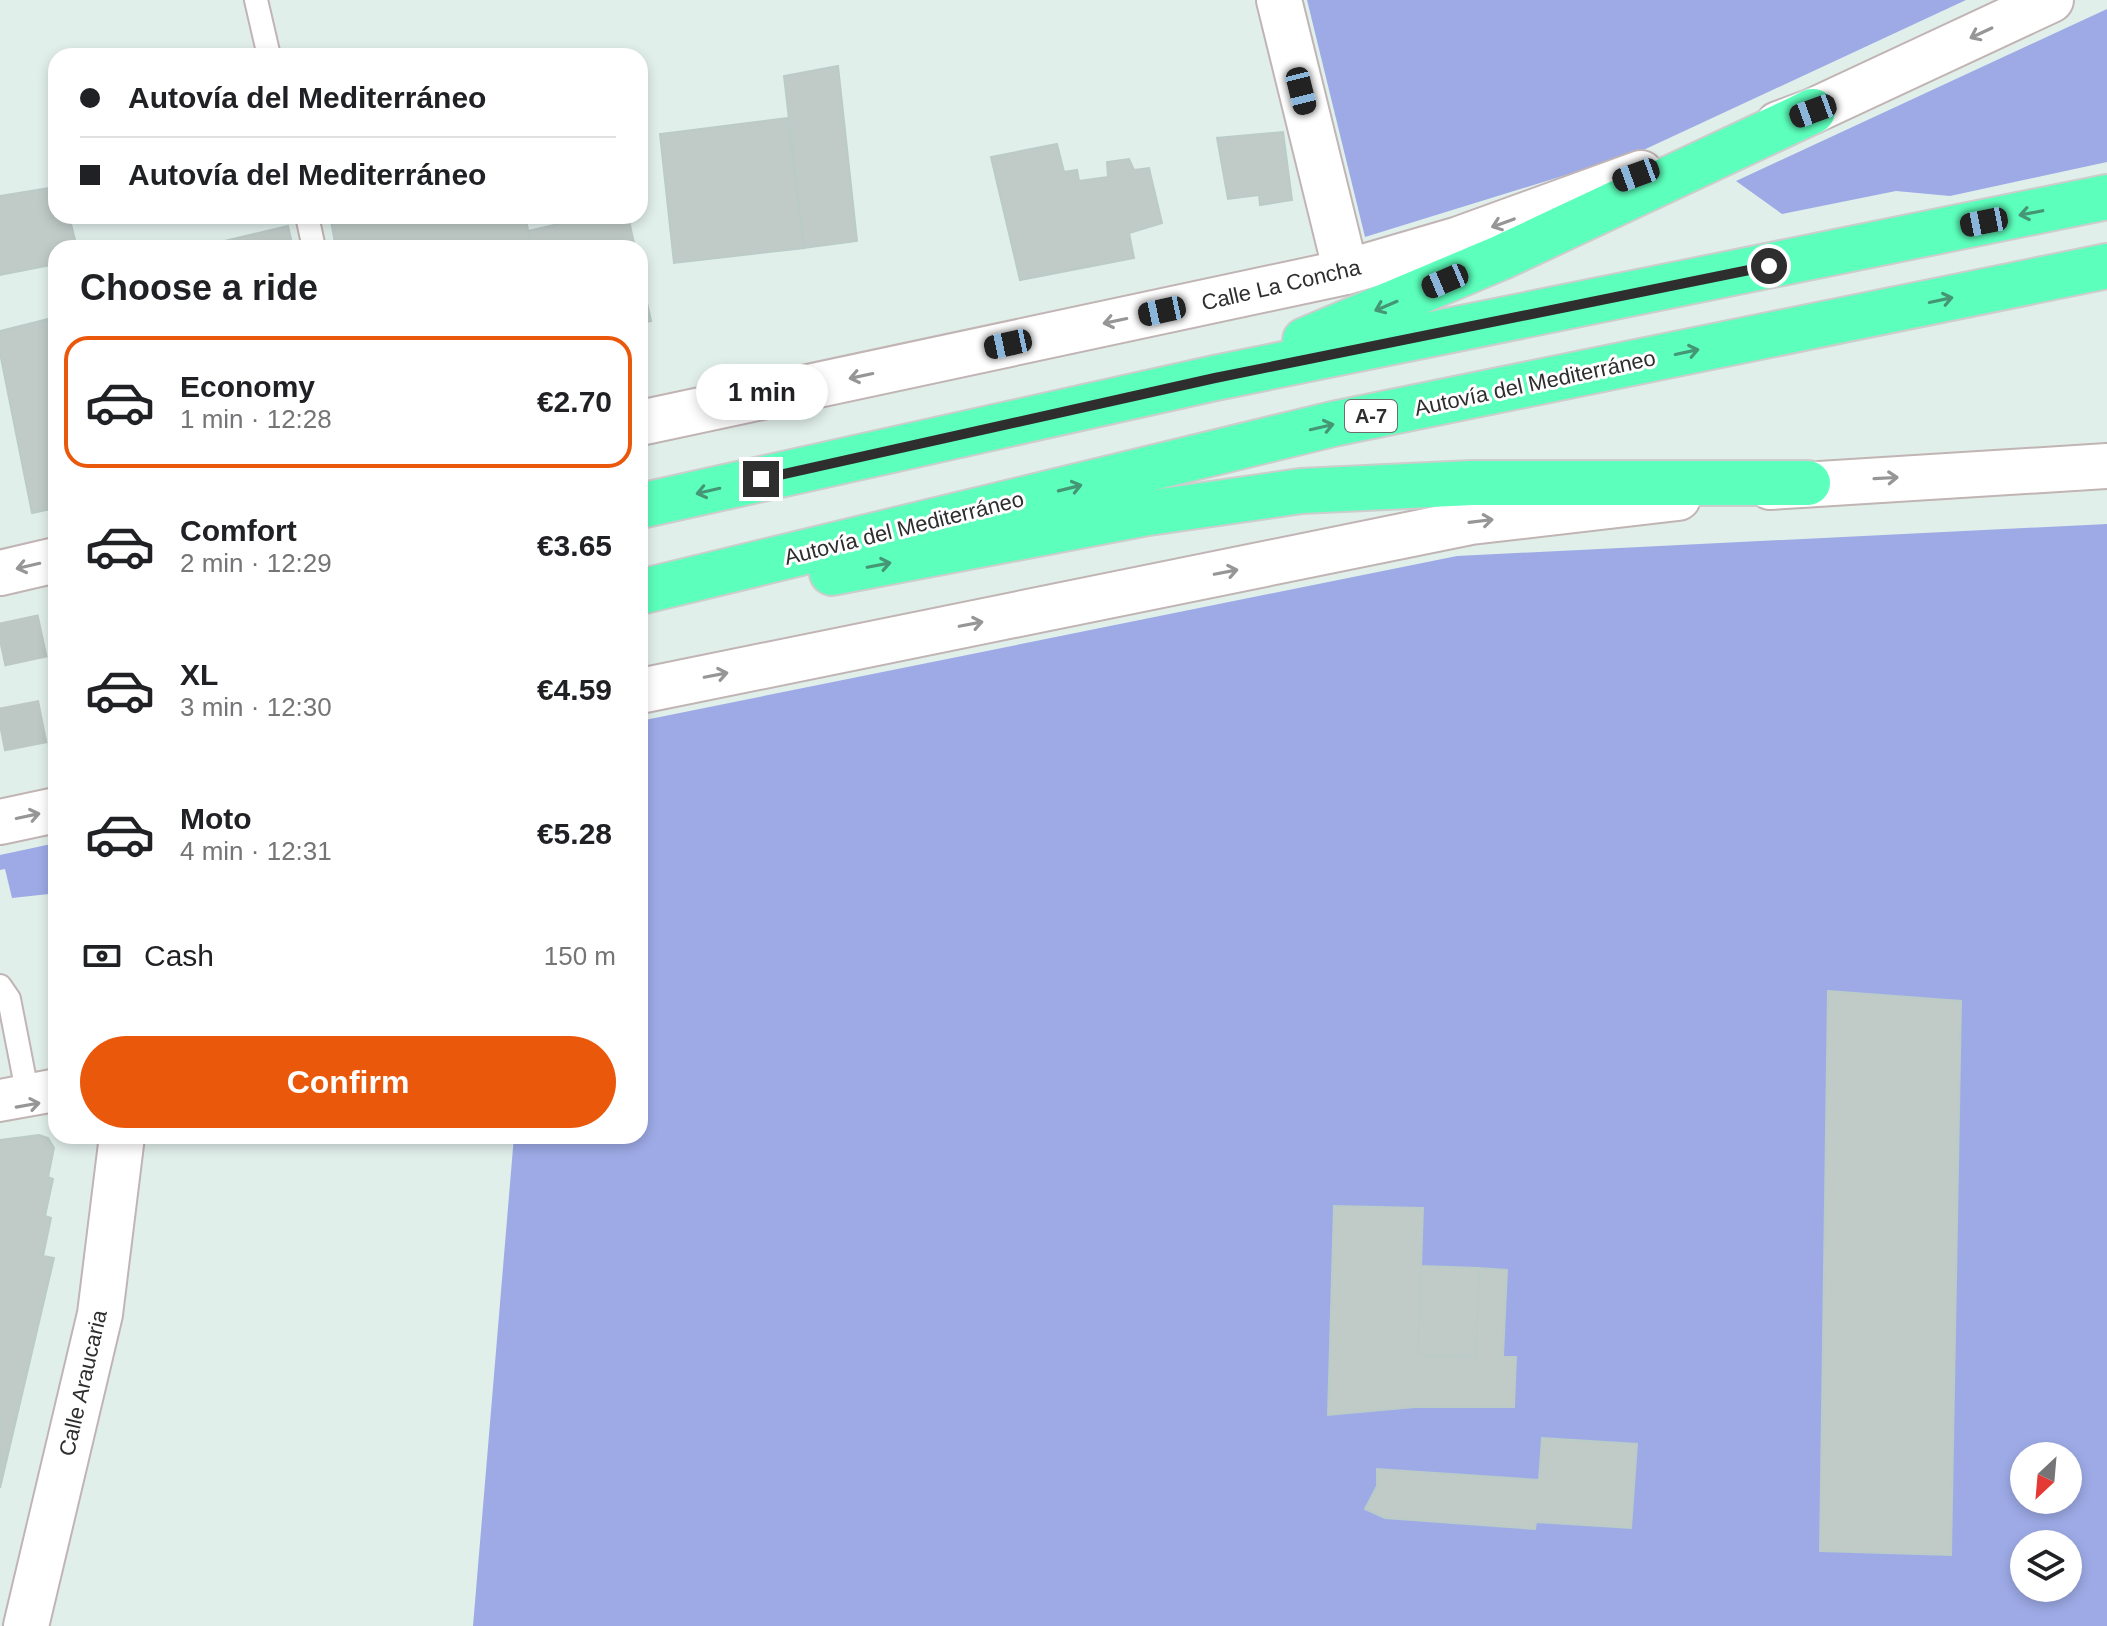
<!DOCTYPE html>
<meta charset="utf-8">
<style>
body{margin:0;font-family:Arial,sans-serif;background:#f6f6f6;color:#202124;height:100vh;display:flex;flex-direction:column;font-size:30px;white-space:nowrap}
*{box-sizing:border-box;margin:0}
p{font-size:26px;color:#757577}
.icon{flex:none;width:44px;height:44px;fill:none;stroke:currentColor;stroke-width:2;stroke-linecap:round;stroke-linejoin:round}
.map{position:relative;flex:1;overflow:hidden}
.details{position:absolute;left:48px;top:240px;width:600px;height:904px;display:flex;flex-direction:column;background:#fff;border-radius:24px;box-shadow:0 4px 12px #0003}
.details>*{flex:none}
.guide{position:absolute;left:48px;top:48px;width:600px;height:176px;border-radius:24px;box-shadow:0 4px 12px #0003;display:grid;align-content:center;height:176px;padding:0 32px;background:#fff}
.needle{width:52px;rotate:206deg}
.tools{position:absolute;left:2010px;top:1442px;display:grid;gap:16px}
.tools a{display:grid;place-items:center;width:72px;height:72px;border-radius:50%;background:#fff;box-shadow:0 4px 12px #0003;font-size:40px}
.end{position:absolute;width:36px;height:36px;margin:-18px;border:10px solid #2e2e2e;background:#fff;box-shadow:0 0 0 4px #fff}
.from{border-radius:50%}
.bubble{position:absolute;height:56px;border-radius:28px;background:#fff;box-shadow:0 4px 12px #0003;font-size:26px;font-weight:600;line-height:56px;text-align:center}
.car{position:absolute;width:24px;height:48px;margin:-24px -12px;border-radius:10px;box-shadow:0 0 6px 2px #0007;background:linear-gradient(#222 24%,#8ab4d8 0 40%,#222 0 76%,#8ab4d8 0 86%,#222 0)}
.guide b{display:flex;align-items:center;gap:28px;height:76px;font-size:30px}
.guide b+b{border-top:2px solid #e0e0e0}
.guide i{width:20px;height:20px;background:#202124}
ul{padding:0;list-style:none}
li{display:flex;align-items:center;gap:24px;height:132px;margin:0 16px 12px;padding:0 16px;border:4px solid transparent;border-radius:24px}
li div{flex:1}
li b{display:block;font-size:30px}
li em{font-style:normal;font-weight:600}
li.active{border-color:#ea580c}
li>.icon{width:72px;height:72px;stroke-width:1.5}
h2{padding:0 32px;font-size:36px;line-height:96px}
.pay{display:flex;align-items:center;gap:20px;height:88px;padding:0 32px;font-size:30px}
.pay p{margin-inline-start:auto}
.primary-button{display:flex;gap:16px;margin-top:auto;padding:16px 32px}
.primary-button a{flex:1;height:92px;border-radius:48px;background:#ea580c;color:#fff;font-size:32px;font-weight:600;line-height:92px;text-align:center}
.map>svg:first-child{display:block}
</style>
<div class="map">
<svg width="2107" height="1626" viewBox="0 0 2107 1626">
<rect width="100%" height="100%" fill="#e1efeb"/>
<!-- green -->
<g fill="#9daae6" fill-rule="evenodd">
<path d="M 1307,0 L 1966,0 L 1637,153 L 1365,237 Z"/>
<path d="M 2107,9 L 2107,162 L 1950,196 L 1896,191 L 1782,214 L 1736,181 Z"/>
<path d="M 2107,524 L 2107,1626 L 473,1626 L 514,1136 L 640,1136 L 640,721 L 1457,556 ZM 2024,1456 L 2068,1456 L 2068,1500 L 2024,1500 ZM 2024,1544 L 2068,1544 L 2068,1588 L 2024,1588 Z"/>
<path d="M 56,843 L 56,942 L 49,894 L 12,898 L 5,869 L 0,870 L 0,855 Z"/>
</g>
<!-- building -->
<g fill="#c0cbc8" stroke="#bacbc8" stroke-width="2">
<path d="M 838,66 L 857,241 L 804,248 L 784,76 Z"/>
<path d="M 787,118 L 804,248 L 674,263 L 660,134 Z"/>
<path d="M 1283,132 L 1292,200 L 1260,205 L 1259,195 L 1228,199 L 1217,138 Z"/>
<path d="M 1057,144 L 1064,172 L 1077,170 L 1079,181 L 1108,177 L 1107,162 L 1129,159 L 1134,170 L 1149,168 L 1162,223 L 1129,233 L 1134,258 L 1020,280 L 991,157 Z"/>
<path d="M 56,187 L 56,216 L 69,216 L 77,248 L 56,248 L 56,264 L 0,275 L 0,196 Z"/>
<path d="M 330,216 L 525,216 L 532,248 L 336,248 Z"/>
<path d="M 593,216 L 628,216 L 635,248 L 532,248 L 528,231 Z"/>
<path d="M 288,226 L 293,248 L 195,248 Z"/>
<path d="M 640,271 L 651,321 L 640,323 Z"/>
<path d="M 56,317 L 56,508 L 32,513 L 0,353 L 0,331 Z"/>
<path d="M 1828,991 L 1961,1001 L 1951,1555 L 1820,1551 Z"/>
<path d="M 39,1135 L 48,1138 L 54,1148 L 48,1177 L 53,1179 L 45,1216 L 51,1218 L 43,1256 L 54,1258 L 0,1488 L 0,1140 Z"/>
<path d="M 1334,1206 L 1423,1208 L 1418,1355 L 1476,1356 L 1479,1268 L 1507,1270 L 1503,1357 L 1516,1357 L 1514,1407 L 1415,1407 L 1328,1415 Z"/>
<path d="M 1421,1266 L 1479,1268 L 1476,1356 L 1418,1355 Z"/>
<path d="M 1542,1438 L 1637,1444 L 1631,1528 L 1536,1522 L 1535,1529 L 1385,1518 L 1365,1509 L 1377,1486 L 1377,1469 L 1539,1480 Z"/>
</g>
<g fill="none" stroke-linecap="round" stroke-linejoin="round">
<!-- highway-tunnel -->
<g stroke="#bdc8c5" stroke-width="44" stroke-dasharray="44 22" stroke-linecap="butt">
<path d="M 0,645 L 56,633"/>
<path d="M 0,730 L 56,719"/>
</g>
<defs>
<g id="lane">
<path d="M 256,0 L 269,56"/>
<path d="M 307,216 L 314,248"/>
<path d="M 0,986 L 9,999 L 26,1086"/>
<path d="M 0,1091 L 56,1080"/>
<path d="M 0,1110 L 56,1100"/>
</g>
<g id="street">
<path d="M 1279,0 L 1346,272"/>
<path d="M 1778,124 L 1813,111 L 2051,0"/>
<path d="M 640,423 L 1346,272 L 1459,239 L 1641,173"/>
<path d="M 1770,487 L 2107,466"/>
<path d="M 0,573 L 56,560"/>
<path d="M 640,691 L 1471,522 L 1678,498"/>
<path d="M 0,822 L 56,810"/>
<path d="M 26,1626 L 100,1314 L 122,1136"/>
</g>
<g id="highway">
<path d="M 1305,340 L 1502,257 L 1813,111"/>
<path d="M 640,506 L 1215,378 L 2107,197"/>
<path d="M 832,573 L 1148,513 L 1301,491 L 1472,483 L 1808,483"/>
<path d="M 640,592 L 1333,424 L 2107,266"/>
</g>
</defs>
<!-- lane casing -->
<use href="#lane" stroke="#c1b4b4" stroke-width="26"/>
<!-- street casing -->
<use href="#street" stroke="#c1b4b4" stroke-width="48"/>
<!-- highway casing -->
<use href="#highway" stroke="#cdcdcd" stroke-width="48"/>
<!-- lane -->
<use href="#lane" stroke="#fff" stroke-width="22"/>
<!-- street -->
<use href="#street" stroke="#fff" stroke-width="44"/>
<!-- highway -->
<use href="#highway" stroke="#5cffbc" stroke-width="44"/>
</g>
<!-- one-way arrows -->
<defs><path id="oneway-shaft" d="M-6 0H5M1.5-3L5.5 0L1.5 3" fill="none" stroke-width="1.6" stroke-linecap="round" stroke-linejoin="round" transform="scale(2)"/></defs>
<g stroke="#969696">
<use href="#oneway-shaft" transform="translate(1981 33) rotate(155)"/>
<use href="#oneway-shaft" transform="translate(1503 223) rotate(160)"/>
<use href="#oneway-shaft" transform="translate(1115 321) rotate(168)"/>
<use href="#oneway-shaft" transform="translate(861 376) rotate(168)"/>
<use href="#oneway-shaft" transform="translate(1886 478) rotate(-3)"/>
<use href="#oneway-shaft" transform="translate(1481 521) rotate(-7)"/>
<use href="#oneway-shaft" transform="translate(28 566) rotate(167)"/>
<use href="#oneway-shaft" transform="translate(1226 572) rotate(-11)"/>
<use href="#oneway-shaft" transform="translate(971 624) rotate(-11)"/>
<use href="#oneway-shaft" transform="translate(716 675) rotate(-11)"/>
<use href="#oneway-shaft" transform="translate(28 816) rotate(-12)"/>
<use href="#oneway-shaft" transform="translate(28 1105) rotate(-10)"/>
</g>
<g stroke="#459675">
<use href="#oneway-shaft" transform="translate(2031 213) rotate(169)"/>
<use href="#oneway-shaft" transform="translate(1941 300) rotate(-12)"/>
<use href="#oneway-shaft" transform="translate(1386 306) rotate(157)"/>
<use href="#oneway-shaft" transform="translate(1687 352) rotate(-12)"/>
<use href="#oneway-shaft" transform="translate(1322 427) rotate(-13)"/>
<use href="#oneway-shaft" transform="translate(1070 488) rotate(-14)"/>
<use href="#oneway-shaft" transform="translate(708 491) rotate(167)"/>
<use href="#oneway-shaft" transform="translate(879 565) rotate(-11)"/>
</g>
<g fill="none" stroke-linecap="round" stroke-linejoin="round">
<!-- route -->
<path stroke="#2e2e2e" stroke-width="10" d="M 761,479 L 1215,378 L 1769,266"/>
</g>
<g text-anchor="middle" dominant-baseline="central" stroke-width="6" stroke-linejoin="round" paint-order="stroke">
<!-- shield labels -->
<rect fill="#fff" stroke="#6d6d6d" stroke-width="2" x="1345" y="400" width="52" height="32" rx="6"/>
<g font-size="20" font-weight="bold" fill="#2e2e2e">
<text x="1371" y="416">A-7</text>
</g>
<!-- street labels -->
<g font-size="22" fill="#2e2e2e" stroke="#fff">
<text transform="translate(1281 285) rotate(-13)">Calle La Concha</text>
<text transform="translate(1535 383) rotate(-12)">Autovía del Mediterráneo</text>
<text transform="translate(904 528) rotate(-14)">Autovía del Mediterráneo</text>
<text transform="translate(83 1383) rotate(-77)">Calle Araucaria</text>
</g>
</g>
</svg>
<div class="tools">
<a><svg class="needle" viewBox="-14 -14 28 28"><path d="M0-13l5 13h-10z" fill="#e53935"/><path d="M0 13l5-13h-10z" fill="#757577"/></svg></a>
<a><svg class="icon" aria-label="layers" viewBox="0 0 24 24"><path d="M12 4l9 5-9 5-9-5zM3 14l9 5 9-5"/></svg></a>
</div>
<i class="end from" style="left:1769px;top:266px"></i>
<i class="end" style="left:761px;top:479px"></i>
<div class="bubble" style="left:696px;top:364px;width:132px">1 min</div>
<i class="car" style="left:1301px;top:91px;rotate:166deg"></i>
<i class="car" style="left:1813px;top:111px;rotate:250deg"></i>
<i class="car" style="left:1636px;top:175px;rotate:250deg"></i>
<i class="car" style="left:1984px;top:222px;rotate:259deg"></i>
<i class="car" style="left:1445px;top:281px;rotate:247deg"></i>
<i class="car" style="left:1162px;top:311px;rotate:258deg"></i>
<i class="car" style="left:1008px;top:344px;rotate:258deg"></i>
<div class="guide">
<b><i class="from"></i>Autovía del Mediterráneo</b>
<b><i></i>Autovía del Mediterráneo</b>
</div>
<section class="details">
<h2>Choose a ride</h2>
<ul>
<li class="active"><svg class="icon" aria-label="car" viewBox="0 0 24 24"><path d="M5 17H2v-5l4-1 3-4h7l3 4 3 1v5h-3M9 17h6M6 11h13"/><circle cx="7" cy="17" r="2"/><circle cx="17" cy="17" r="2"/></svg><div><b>Economy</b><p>1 min · 12:28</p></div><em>€2.70</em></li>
<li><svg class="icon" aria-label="car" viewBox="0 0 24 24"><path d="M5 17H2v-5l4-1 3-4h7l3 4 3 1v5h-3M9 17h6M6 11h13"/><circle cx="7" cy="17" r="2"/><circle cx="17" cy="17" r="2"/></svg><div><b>Comfort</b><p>2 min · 12:29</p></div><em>€3.65</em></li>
<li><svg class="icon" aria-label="car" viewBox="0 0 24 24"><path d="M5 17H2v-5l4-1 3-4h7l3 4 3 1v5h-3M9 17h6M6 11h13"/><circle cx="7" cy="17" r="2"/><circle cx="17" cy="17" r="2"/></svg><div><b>XL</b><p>3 min · 12:30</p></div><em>€4.59</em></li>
<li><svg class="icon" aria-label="car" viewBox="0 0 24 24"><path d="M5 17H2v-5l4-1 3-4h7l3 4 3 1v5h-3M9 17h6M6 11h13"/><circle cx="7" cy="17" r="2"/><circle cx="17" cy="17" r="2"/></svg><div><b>Moto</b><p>4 min · 12:31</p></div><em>€5.28</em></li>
</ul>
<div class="pay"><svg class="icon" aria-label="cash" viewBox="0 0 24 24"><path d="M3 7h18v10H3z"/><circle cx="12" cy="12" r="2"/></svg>Cash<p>150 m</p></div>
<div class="primary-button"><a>Confirm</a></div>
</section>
</div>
